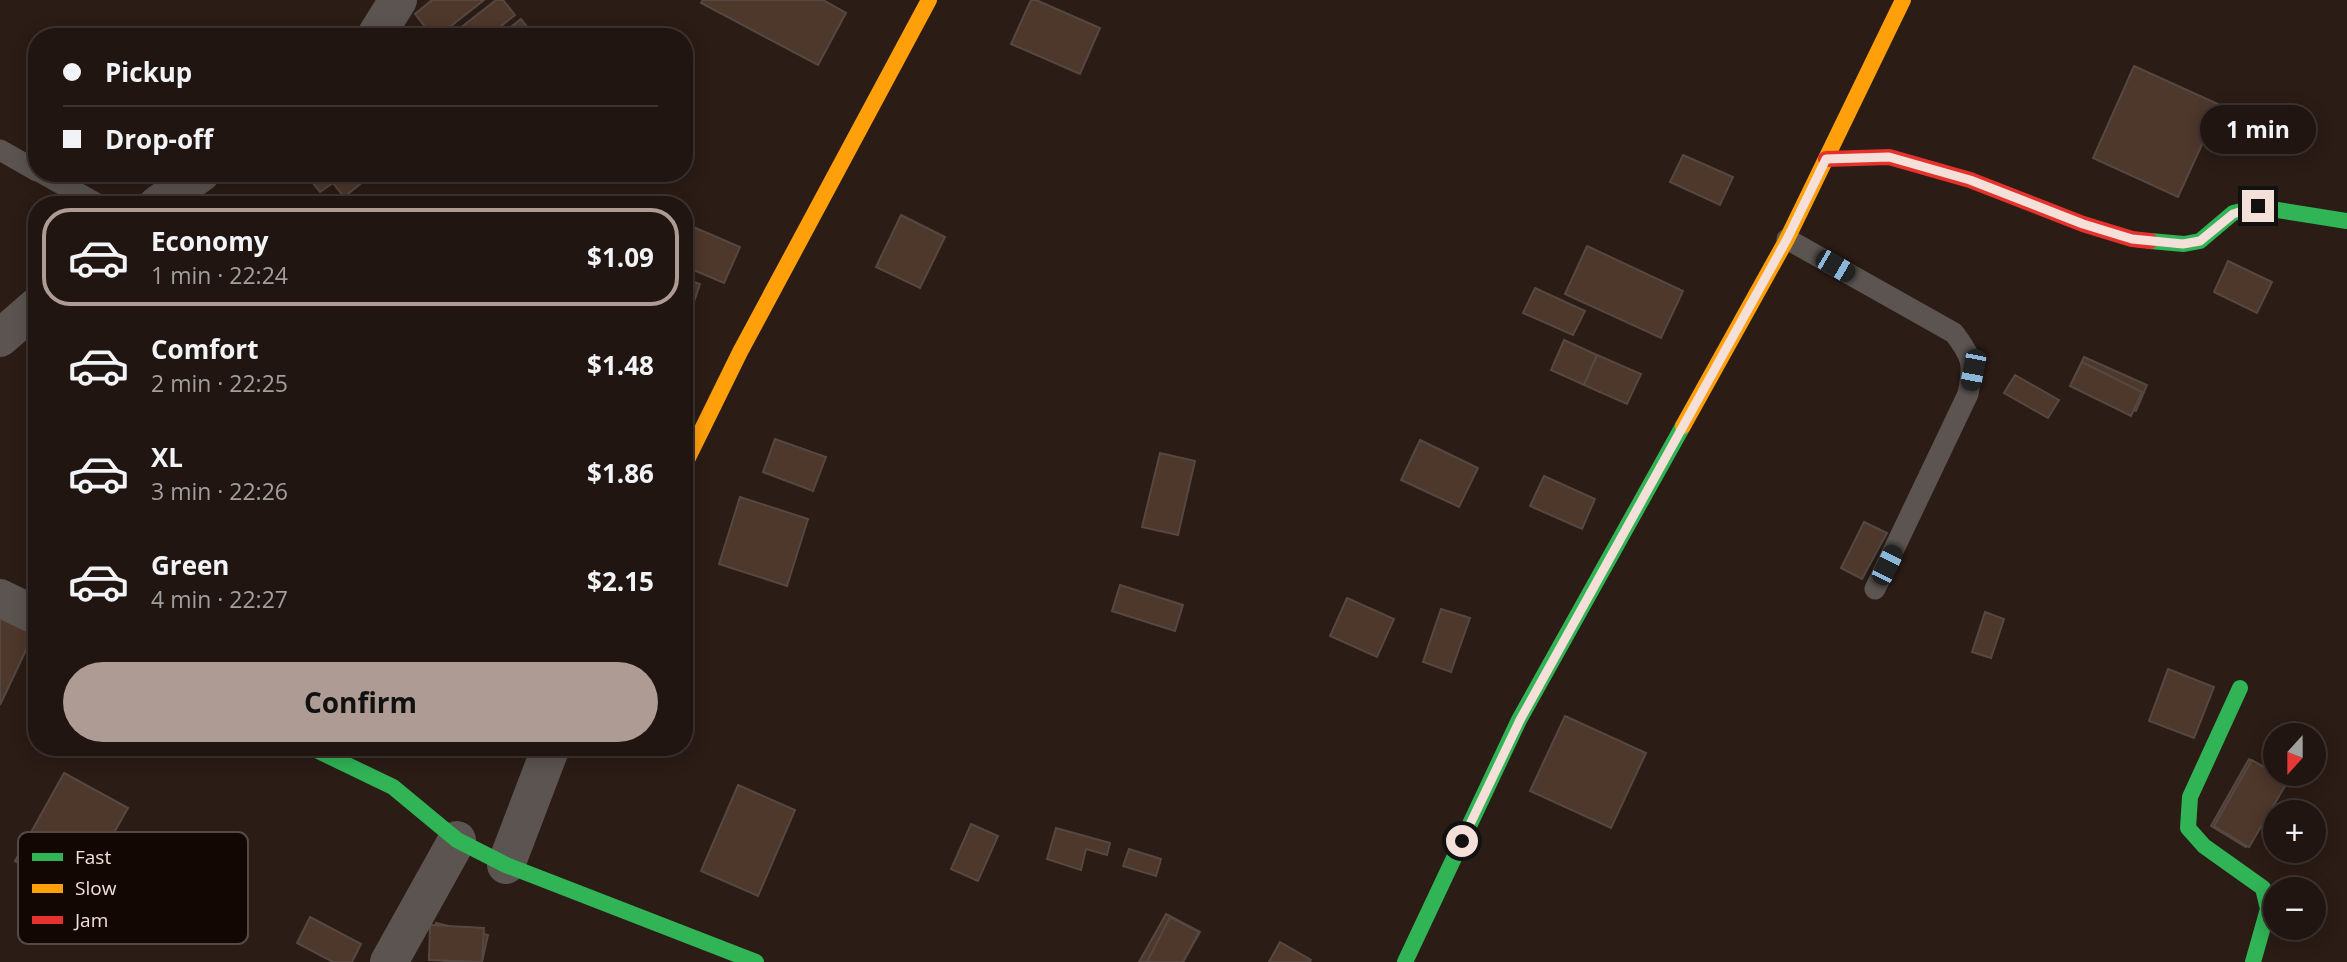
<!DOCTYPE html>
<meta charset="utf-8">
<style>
body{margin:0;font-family:"Open Sans",sans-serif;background:#281e19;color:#f1f3f6;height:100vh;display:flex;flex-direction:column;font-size:26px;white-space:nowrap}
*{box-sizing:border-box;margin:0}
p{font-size:23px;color:#a29f9f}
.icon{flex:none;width:38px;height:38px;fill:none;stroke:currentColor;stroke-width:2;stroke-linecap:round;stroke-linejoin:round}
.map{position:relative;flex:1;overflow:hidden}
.side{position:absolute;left:28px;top:196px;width:665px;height:560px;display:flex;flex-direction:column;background:#201510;border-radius:28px;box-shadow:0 4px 18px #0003,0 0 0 2px #3d3430}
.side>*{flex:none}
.banner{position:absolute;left:28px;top:28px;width:665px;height:154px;border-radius:28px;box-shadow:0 4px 18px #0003,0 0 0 2px #3d3430;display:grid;align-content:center;height:154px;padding:0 35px;background:#201510}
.needle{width:46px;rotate:201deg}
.tools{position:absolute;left:2263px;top:723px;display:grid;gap:14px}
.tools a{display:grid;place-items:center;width:63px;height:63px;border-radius:50%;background:#201510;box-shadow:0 4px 18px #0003,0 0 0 2px #3d3430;font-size:35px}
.end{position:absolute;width:32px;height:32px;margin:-16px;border:9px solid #f4e0d8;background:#111;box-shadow:0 0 0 4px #111}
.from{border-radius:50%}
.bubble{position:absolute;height:49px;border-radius:24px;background:#201510;box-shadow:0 4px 18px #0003,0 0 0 2px #3d3430;font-size:23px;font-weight:700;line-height:49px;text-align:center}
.car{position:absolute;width:21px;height:42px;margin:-21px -10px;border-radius:9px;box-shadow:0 0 5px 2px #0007;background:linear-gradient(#222 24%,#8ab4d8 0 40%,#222 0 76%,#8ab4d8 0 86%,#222 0)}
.banner b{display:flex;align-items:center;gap:24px;height:66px;font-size:26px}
.banner b+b{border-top:2px solid #3d3430}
.banner i{width:18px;height:18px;background:#f1f3f6}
ul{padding:12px 0 0;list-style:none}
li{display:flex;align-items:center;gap:21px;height:98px;margin:0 14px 10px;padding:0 21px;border:4px solid transparent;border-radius:28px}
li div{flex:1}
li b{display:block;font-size:26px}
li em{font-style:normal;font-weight:700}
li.selected{border-color:#ae9b94}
li>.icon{width:63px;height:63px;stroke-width:1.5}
.cta{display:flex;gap:14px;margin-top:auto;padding:14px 35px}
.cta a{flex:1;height:80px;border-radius:42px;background:#ae9b94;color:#111;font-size:28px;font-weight:700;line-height:80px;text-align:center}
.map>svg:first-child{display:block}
</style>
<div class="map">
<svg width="2347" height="962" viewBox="0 0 2347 962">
<rect width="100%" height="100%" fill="#2b1c15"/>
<!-- building -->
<g fill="#4e372b" stroke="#554842" stroke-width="2">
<path d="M 432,0 L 484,0 L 437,37 L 433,37 L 415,14 Z"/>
<path d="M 496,0 L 503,0 L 515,15 L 487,37 L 450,36 Z"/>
<path d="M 703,0 L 823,0 L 846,13 L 818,65 L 701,3 Z"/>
<path d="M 1031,0 L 1036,0 L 1100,28 L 1080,74 L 1011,44 Z"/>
<path d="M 521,19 L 535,37 L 498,37 Z"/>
<path d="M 2134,66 L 2220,105 L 2178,197 L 2093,158 Z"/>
<path d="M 1683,155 L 1733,177 L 1720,205 L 1670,182 Z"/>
<path d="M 305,173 L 374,173 L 344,197 L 333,183 L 320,192 Z"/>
<path d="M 901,215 L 945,237 L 920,288 L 876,267 Z"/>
<path d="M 684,223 L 740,247 L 724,283 L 684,266 Z"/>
<path d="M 1587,246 L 1683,291 L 1661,338 L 1565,294 Z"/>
<path d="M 2228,261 L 2272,282 L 2257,313 L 2214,292 Z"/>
<path d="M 684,278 L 700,284 L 684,331 Z"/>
<path d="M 1535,288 L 1585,311 L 1573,335 L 1523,313 Z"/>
<path d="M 1564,340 L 1597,355 L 1584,385 L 1551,370 Z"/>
<path d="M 1597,355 L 1641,374 L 1627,404 L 1584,385 Z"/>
<path d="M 2084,357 L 2147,385 L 2136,411 L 2072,382 Z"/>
<path d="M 2082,362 L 2142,392 L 2131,416 L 2070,386 Z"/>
<path d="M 2015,375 L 2059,400 L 2048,418 L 2004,393 Z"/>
<path d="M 775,439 L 826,457 L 813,491 L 763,472 Z"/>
<path d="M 1420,440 L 1478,468 L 1459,507 L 1401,480 Z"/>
<path d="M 1160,453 L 1195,461 L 1178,535 L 1142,527 Z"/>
<path d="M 1544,476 L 1595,499 L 1582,529 L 1530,506 Z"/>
<path d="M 740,497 L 808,519 L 787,586 L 719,564 Z"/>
<path d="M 1864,522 L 1887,533 L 1862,579 L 1841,568 Z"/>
<path d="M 1120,585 L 1183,605 L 1175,631 L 1112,611 Z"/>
<path d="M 1347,598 L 1394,619 L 1377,657 L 1330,636 Z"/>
<path d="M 6,609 L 37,627 L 0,705 L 0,622 Z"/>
<path d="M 1441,609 L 1470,618 L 1451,672 L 1423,662 Z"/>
<path d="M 1985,612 L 2004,619 L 1991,658 L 1972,652 Z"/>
<path d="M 2168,669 L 2214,687 L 2194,738 L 2149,721 Z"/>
<path d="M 1565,716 L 1646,753 L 1611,828 L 1530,791 Z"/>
<path d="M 2249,759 L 2285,780 L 2246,847 L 2211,826 Z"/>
<path d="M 2252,760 L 2288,781 L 2249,847 L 2214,826 Z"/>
<path d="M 64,773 L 128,808 L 79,895 L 15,861 Z"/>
<path d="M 738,785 L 795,810 L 758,896 L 701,871 Z"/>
<path d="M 971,824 L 998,836 L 978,881 L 951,869 Z"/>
<path d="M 1056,828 L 1110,843 L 1107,855 L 1086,849 L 1081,870 L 1047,859 Z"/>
<path d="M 1129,849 L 1161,859 L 1156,876 L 1123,866 Z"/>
<path d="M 1166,914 L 1200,932 L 1183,962 L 1139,962 Z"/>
<path d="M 310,917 L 361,944 L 352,962 L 333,962 L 297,943 Z"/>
<path d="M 1170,917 L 1199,932 L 1183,962 L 1147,962 Z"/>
<path d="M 436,923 L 488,935 L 482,962 L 449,962 L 429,957 Z"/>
<path d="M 430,925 L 484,928 L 482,962 L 429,960 Z"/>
<path d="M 1280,942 L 1311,960 L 1310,962 L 1269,962 Z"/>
</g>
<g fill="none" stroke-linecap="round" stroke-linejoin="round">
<!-- lane -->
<g stroke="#5b5451" stroke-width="21">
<path d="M 0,150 L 37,171"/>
<path d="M 42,173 L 99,205"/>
<path d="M 1787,239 L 1954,333 C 1973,358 1974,364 1968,394 L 1875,589"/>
</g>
<!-- street -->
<g stroke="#5b5451" stroke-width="38">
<path d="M 375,37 L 398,0"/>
<path d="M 157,205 L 201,173"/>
<path d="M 0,338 L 37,306"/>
<path d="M 0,598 L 37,616"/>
<path d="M 506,865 L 551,747"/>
<path d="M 389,962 L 457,840"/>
</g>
<!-- fast -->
<g stroke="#30b455" stroke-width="16">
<path d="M 2150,241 L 2184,244 L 2200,241 L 2233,213 L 2258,207 L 2347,221"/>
<path d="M 2240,688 L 2190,797 L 2188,828 L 2204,846 L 2263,888 L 2268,909 L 2253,962"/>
<path d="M 310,747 L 393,787 L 457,840 L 506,865 L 756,962"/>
<path d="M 1405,962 L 1519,720 L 1683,426"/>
</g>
<!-- slow -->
<g stroke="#ff9f0a" stroke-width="16">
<path d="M 1683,426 L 1787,239 L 1903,0"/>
<path d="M 684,466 L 740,352 L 929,0"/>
</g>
<!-- jam -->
<path stroke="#e5322d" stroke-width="16" d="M 1826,159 L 1889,157 L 1970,180 L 2083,224 L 2132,239 L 2150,241"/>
</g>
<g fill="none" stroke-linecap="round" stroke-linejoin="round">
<!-- route -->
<path stroke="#f4e0d8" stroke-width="9" d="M 1462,841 L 1520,720 L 1787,239 L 1826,159 L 1889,157 L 1970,180 L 2083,224 L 2132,239 L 2183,244 L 2200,241 L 2233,214 L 2258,206"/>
</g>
<!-- legend -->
<rect x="18" y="832" width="230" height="112" rx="10" fill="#130704" stroke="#564844" stroke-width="2"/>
<rect x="32" y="853" width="31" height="8" fill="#30b455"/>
<rect x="32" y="884" width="31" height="9" fill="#ff9f0a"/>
<rect x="32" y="916" width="31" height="8" fill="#e5322d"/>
<g font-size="19" fill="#f4e0d8">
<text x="75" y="864">Fast</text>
<text x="75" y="895">Slow</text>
<text x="75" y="927">Jam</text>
</g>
</svg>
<div class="tools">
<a><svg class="needle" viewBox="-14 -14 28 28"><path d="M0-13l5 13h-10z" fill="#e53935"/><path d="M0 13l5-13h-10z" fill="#a29f9f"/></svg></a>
<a>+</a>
<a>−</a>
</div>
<i class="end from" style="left:1462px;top:841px"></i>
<i class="end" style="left:2258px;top:206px"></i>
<div class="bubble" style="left:2200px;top:105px;width:116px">1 min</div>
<i class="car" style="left:1835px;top:266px;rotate:120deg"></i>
<i class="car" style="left:1973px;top:370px;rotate:191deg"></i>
<i class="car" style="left:1887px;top:565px;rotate:26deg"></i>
<div class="banner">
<b><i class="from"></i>Pickup</b>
<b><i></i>Drop-off</b>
</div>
<section class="side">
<ul>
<li class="selected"><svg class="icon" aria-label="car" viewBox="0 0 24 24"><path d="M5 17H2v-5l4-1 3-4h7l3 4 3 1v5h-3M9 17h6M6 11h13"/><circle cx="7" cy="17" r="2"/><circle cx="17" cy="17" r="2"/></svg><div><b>Economy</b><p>1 min · 22:24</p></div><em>$1.09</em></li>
<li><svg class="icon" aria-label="car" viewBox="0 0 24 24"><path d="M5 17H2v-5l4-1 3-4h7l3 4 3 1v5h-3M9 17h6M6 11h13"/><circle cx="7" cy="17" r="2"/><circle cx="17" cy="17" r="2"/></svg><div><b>Comfort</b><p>2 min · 22:25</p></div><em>$1.48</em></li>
<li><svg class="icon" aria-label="car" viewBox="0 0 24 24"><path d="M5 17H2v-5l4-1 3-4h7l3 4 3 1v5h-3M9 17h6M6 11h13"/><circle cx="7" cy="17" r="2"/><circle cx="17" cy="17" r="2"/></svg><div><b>XL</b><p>3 min · 22:26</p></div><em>$1.86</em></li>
<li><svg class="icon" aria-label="car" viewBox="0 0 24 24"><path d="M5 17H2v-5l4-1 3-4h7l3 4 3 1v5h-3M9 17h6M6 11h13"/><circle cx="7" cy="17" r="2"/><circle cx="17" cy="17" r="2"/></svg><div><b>Green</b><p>4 min · 22:27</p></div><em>$2.15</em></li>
</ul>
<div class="cta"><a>Confirm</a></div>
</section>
</div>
